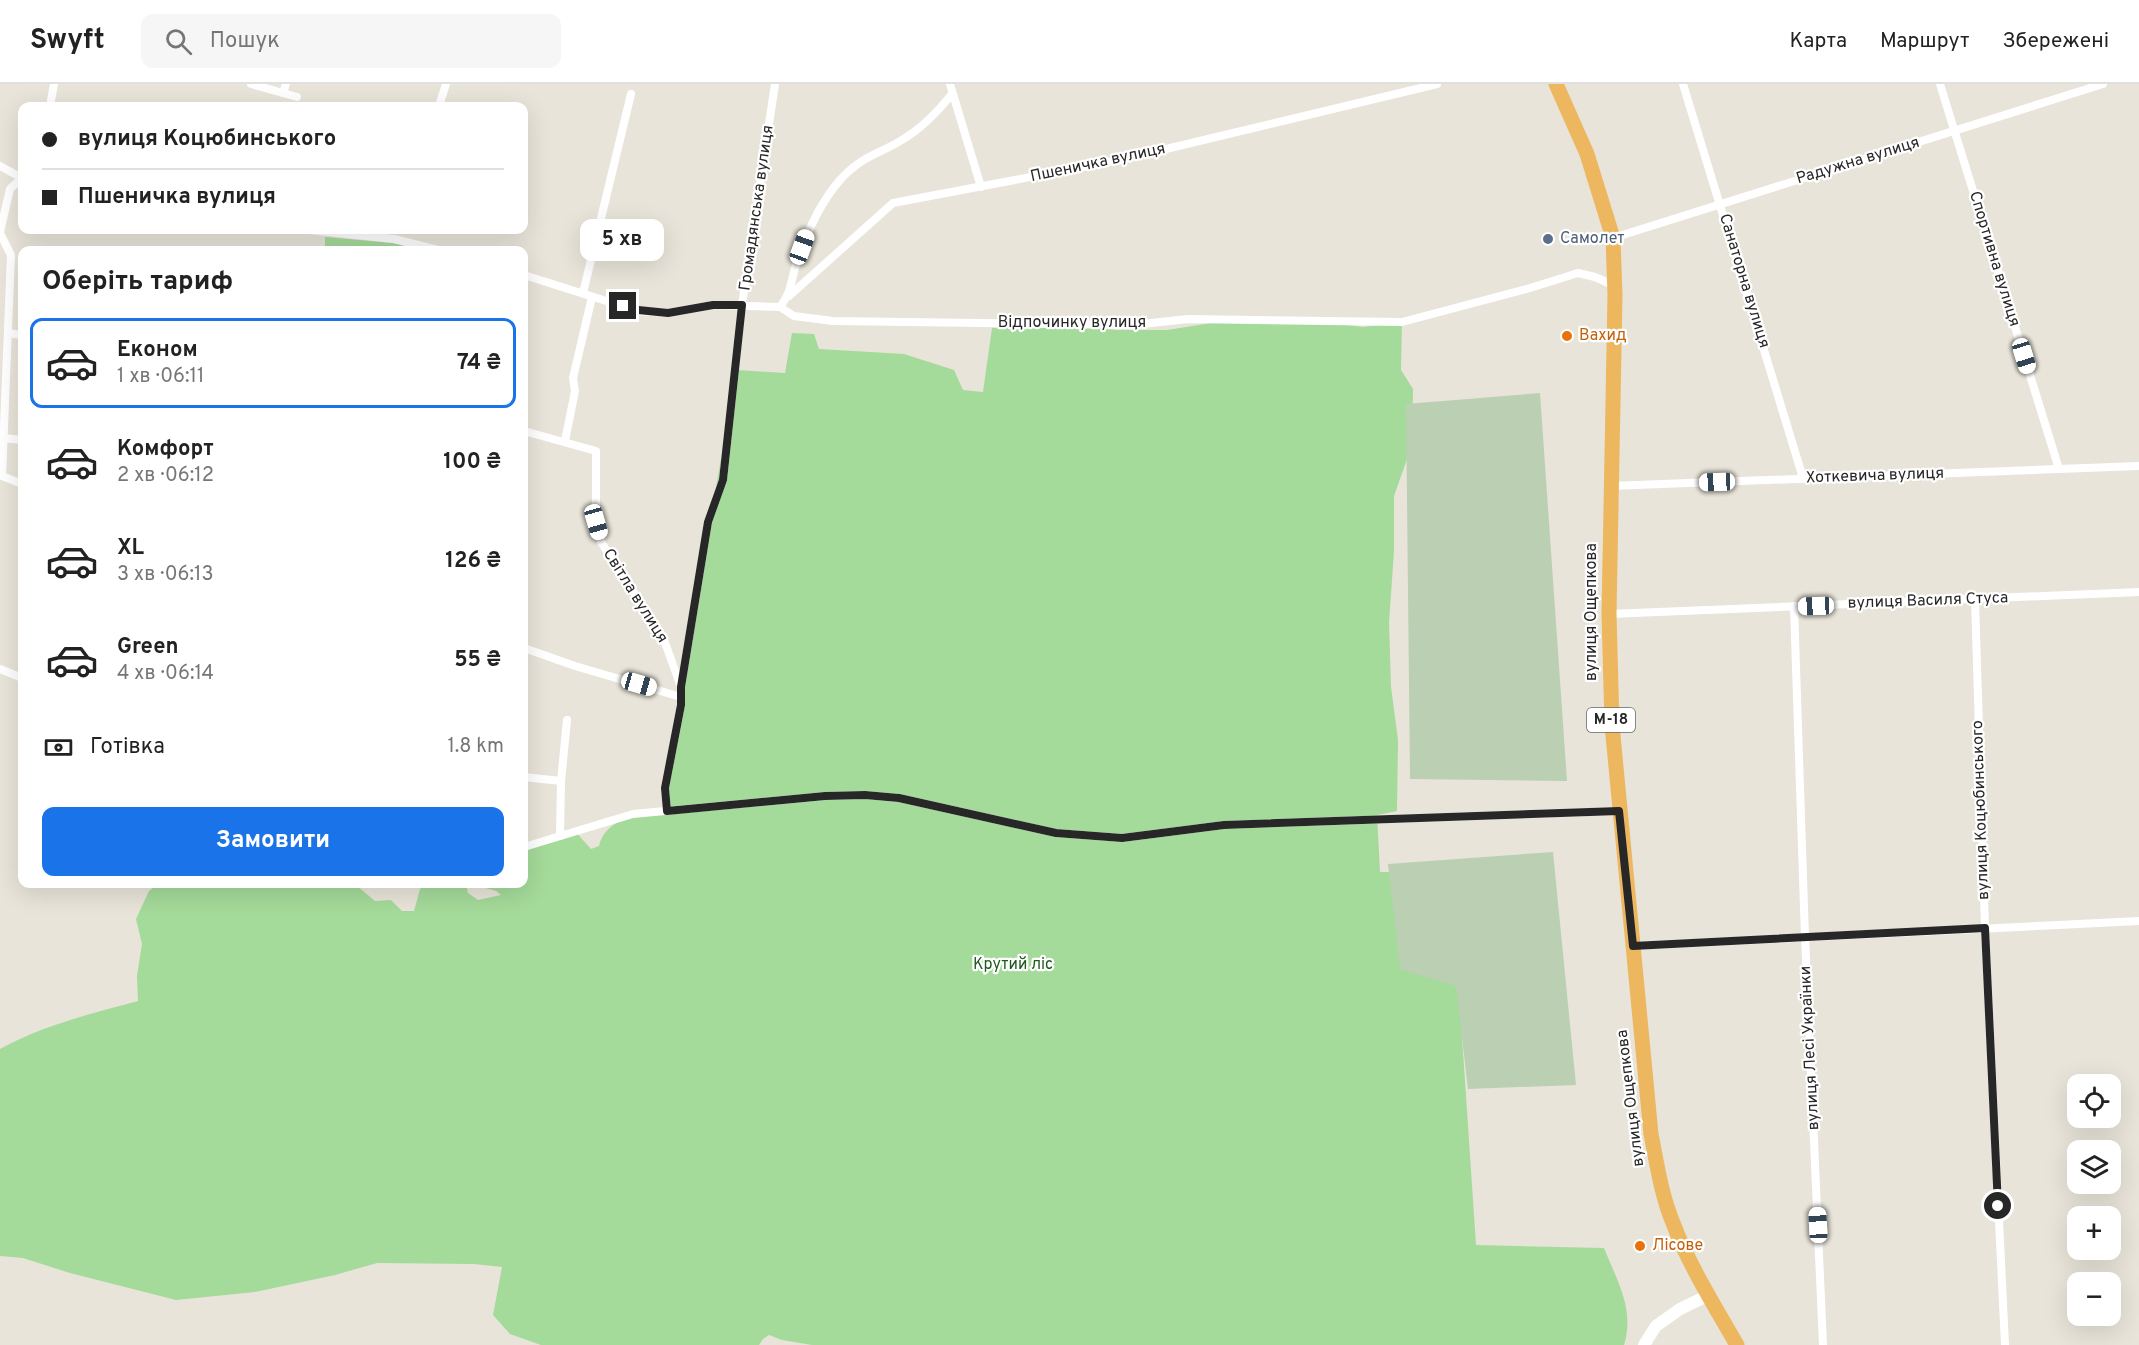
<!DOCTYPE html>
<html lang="uk">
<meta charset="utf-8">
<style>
body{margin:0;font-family:Overpass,sans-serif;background:#f6f6f6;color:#222;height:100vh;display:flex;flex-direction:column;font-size:22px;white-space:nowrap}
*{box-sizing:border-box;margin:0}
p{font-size:20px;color:#767676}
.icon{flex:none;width:33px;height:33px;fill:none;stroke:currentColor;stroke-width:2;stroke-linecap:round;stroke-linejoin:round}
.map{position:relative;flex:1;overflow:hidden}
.details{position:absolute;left:18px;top:162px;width:510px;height:642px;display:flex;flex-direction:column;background:#fff;border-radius:12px;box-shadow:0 6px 24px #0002}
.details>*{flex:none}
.top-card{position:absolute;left:18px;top:18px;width:510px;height:132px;border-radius:12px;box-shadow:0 6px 24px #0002;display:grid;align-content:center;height:132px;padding:0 24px;background:#fff}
.controls{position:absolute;left:2067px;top:990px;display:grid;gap:12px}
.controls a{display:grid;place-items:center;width:54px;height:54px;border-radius:12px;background:#fff;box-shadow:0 6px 24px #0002;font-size:30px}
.end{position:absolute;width:27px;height:27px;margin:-14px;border:8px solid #272727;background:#fff;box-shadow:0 0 0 3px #fff}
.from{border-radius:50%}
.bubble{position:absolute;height:42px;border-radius:12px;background:#fff;box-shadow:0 6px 24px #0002;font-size:20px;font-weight:700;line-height:42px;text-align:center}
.car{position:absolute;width:18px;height:36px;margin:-18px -9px;border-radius:8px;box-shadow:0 0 4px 2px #0007;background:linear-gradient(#fff 24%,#345 0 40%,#fff 0 76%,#345 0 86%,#fff 0)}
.top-card b{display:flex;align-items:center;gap:21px;height:57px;font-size:22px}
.top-card b+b{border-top:2px solid #e0e0e0}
.top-card i{width:15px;height:15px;background:#222}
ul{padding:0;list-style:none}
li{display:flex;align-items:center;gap:18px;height:90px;margin:0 12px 9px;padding:0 12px;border:3px solid transparent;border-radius:12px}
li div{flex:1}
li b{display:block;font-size:22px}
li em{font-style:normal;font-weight:700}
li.current{border-color:#1a73e8}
li>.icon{width:54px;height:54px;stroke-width:1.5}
h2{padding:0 24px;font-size:27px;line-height:72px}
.pay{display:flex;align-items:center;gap:15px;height:66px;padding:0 24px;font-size:22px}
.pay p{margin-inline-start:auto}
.action{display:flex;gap:12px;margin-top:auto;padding:12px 24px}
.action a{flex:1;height:69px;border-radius:12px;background:#1a73e8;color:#fff;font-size:24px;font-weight:700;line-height:69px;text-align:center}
header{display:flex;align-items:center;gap:36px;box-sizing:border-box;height:84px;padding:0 30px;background:#fff;border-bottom:2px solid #e0e0e0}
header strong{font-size:28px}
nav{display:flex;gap:33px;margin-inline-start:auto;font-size:21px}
.search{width:420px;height:54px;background:#f6f6f6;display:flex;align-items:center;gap:15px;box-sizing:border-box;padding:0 21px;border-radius:12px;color:#767676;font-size:22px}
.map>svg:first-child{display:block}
</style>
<header>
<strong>Swyft</strong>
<div class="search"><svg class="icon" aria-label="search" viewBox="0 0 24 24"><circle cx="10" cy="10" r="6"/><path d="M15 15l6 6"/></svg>Пошук</div>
<nav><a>Карта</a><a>Маршрут</a><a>Збережені</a></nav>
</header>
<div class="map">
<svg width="2139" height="1261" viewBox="0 0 2139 1261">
<rect width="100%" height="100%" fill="#e8e4d9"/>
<!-- green -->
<g fill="#a4da9a">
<path d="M 325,153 L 403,160 L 403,166 L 325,166 Z"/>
<path d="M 1224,237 L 1317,237 L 1363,243 L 1402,238 L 1401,286 L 1413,305 L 1412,361 L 1394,412 L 1394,467 L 1389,538 L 1391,603 L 1398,656 L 1397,727 L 1377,731 L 1380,788 L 1451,788 L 1476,1161 L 1604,1164 C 1617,1197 1635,1225 1624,1261 L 812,1261 L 782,1256 L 769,1251 L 763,1255 L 759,1261 L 541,1261 L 510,1250 L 493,1231 L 502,1183 L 474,1180 L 377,1179 L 335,1191 L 255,1208 L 176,1216 L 70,1189 L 23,1174 L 0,1172 L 0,965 C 44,941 90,930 138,917 L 137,892 L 142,860 L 136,835 L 149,807 L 158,800 L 312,800 L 357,802 L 375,817 L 391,816 L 402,827 L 414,827 L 420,805 L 425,800 L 466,800 L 468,809 L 478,816 L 501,811 L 496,807 L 482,803 L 481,800 L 524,800 L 525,762 L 574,746 L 591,765 L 599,762 C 606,733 640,730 665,727 L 662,714 L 683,621 L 682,593 L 737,286 L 785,289 L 792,249 L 814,250 L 819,265 L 904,270 L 954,286 L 963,306 L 983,308 L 992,244 L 1062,241 L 1117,246 L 1167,246 Z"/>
</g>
<!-- cemetery -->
<g fill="#bbd0b2">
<path d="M 1540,309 L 1567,697 L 1410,695 L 1406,320 Z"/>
<path d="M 1553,768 L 1576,1001 L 1468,1005 L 1456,902 L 1400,885 L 1388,780 Z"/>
</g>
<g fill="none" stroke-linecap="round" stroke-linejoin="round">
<!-- street -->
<g stroke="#fff" stroke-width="8">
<path d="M 251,0 L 297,13"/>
<path d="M 950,0 L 981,103"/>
<path d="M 1683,0 L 1803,394"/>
<path d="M 1940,0 L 2059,385"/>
<path d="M 283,9 L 286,0"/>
<path d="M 50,22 L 54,0"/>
<path d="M 439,22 L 446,0"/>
<path d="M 0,82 L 22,94"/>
<path d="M 309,146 L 394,155 L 438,166"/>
<path d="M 0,148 L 10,105 L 22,94"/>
<path d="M 0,149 L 11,171 L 2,392 L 22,400"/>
<path d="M 1613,154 L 2103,0"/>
<path d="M 524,191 L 638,227 L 668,229 L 713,221 L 780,223"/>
<path d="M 583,209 L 631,10"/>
<path d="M 789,212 L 893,119 L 1120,76 L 1437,0"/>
<path d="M 780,223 L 794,232 L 833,237 L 1133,241 L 1188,235 L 1402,238 L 1530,204 L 1578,189 L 1595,193 L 1615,202"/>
<path d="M 780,223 C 791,209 791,197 796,181 C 806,150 819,120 840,96 C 862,71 881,70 905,54 C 923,43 939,26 952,10"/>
<path d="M 8,249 L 22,251"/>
<path d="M 524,347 L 596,367 L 596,438 L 601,458 L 663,553 L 681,603 L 681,621 L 665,704 L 667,727"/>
<path d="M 3,354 L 22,356"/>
<path d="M 565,357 L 575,307 L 573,294 L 592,213"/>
<path d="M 1610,402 L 2139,382"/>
<path d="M 1975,515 L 1985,844 L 2005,1261"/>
<path d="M 1794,522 L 1805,853 L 1823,1261"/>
<path d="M 1609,530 L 2139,508"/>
<path d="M 524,564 L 575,582 L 681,613"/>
<path d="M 0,585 L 22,594"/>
<path d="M 681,603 L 708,438 L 723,396 L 742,221 L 775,0"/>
<path d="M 524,693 L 561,697"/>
<path d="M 560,752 L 561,697 L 567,636"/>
<path d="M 524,763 L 633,730 L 825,712 L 865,711 L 899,714 L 1056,749 L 1122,754 L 1224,741 L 1619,727"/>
<path d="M 343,800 L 404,800"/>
<path d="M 1633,862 L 2139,837"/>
</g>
<!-- secondary -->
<path stroke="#fff" stroke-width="12" d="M 1644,1261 L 1656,1242 L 1680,1225 L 1709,1211"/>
<!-- highway -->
<path stroke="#edb75f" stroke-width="15" d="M 1556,0 L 1587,70 L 1613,154 L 1615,211 L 1609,530 L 1612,641 L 1651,1050 C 1657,1080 1661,1110 1673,1139 C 1689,1181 1714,1221 1737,1261"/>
</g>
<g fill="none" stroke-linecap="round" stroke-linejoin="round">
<!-- route -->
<path stroke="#272727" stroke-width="8" d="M 623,222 L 638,226 L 668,229 L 713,221 L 742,221 L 723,396 L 708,438 L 681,603 L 681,621 L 665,704 L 667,727 L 825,712 L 865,711 L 899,714 L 1056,749 L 1122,754 L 1224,741 L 1619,727 L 1633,862 L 1985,844 L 1998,1122"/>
</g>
<!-- markers -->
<circle fill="#5c6f8a" stroke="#fff" stroke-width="2" cx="1548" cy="155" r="6"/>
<g fill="#e8710a" stroke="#fff" stroke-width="2">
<circle cx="1567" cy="252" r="6"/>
<circle cx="1640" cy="1162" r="6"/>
</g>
<g text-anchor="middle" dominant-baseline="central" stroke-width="4.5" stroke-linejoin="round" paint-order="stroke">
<!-- shield labels -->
<rect fill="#fff" stroke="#686868" stroke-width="1.5" x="1587" y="624" width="48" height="24" rx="4.5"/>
<g font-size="15" font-weight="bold" fill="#272727">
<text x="1611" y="636">М-18</text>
</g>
<!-- street labels -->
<g font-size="16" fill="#272727" stroke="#fff">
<text transform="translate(1858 77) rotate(-17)">Радужна вулиця</text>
<text transform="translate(1098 79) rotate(-12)">Пшеничка вулиця</text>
<text transform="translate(757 124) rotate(-82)">Громадянська вулиця</text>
<text transform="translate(1994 175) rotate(73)">Спортивна вулиця</text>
<text transform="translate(1744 197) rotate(73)">Санаторна вулиця</text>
<text x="1072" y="239">Відпочинку вулиця</text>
<text transform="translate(1875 392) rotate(-2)">Хоткевича вулиця</text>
<text transform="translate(635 512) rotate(58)">Світла вулиця</text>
<text transform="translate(1928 517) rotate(-2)">вулиця Василя Стуса</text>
<text transform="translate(1592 528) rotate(-90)">вулиця Ощепкова</text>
<text transform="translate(1981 726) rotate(-92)">вулиця Коцюбинського</text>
<text transform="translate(1810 964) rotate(-93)">вулиця Лесі Українки</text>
<text transform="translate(1631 1014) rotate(-97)">вулиця Ощепкова</text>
</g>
<!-- service labels -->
<g font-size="16" fill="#4e5e75" stroke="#fff" text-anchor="start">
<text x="1560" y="155">Самолет</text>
</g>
<!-- food labels -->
<g font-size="16" fill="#c56008" stroke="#fff" text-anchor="start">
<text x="1579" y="252">Вахид</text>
<text x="1652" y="1162">Лісове</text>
</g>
<!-- park labels -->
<g font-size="16" fill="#215a20" stroke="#fff">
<text x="1013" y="881">Крутий ліс</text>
</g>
</g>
</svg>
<div class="controls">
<a><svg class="icon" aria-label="locate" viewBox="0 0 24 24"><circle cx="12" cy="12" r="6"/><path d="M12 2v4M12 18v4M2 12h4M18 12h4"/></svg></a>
<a><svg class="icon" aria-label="layers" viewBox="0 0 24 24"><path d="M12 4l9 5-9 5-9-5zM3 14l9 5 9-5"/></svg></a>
<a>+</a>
<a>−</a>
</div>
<i class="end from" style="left:1998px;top:1122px"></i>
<i class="end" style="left:623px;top:222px"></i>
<div class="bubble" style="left:580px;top:135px;width:84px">5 хв</div>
<i class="car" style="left:802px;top:163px;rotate:20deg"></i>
<i class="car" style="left:2024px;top:272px;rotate:163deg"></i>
<i class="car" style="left:1717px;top:398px;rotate:268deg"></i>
<i class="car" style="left:596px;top:438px;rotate:164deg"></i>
<i class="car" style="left:1816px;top:522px;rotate:268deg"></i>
<i class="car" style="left:639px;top:600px;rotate:106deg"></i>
<i class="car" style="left:1818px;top:1141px;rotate:357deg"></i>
<div class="top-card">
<b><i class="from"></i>вулиця Коцюбинського</b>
<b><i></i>Пшеничка вулиця</b>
</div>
<section class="details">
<h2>Оберіть тариф</h2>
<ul>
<li class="current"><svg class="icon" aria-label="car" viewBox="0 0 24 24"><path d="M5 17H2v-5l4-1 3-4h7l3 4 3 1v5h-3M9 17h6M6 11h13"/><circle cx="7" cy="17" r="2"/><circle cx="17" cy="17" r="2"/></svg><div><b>Економ</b><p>1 хв · 06:11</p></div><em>74 ₴</em></li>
<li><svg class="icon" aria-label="car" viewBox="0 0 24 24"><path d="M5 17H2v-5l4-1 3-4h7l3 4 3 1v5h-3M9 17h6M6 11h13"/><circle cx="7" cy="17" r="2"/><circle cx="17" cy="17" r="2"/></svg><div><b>Комфорт</b><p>2 хв · 06:12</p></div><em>100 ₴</em></li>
<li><svg class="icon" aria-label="car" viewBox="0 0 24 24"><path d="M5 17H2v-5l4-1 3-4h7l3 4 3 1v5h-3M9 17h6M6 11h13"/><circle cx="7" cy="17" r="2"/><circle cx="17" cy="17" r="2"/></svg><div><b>XL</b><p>3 хв · 06:13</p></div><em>126 ₴</em></li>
<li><svg class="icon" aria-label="car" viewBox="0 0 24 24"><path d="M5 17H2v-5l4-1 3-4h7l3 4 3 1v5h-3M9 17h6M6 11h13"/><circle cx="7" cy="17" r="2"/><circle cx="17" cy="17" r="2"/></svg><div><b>Green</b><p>4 хв · 06:14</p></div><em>55 ₴</em></li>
</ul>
<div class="pay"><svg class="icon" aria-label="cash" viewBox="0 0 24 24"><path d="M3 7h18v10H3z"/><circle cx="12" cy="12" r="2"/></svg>Готівка<p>1.8 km</p></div>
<div class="action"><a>Замовити</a></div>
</section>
</div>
